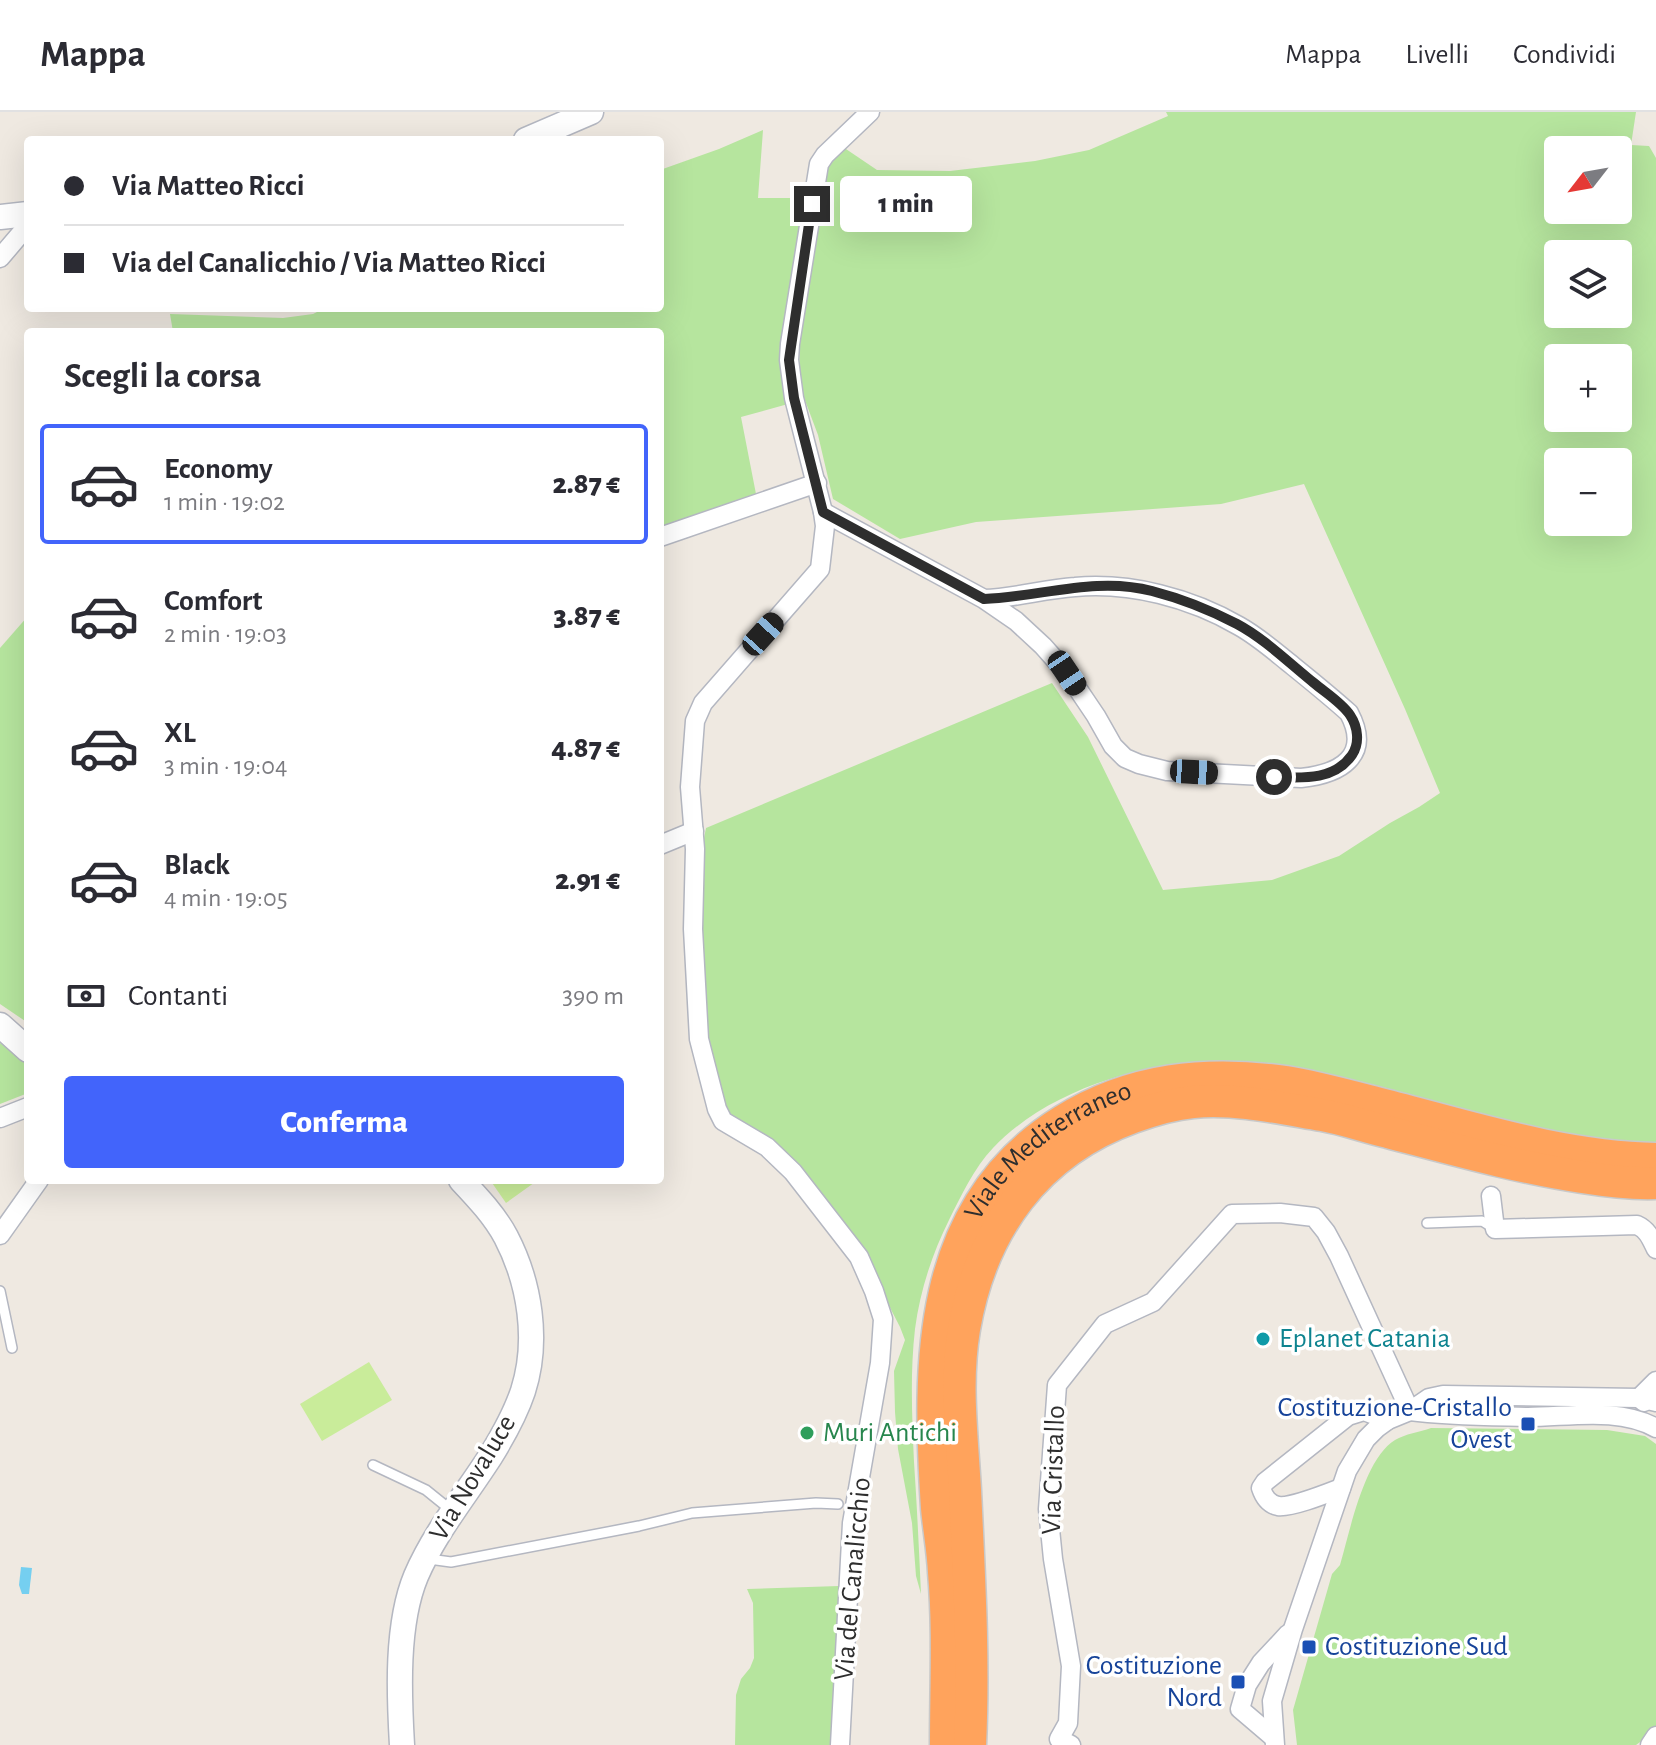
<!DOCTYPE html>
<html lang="it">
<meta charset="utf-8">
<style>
body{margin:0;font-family:"Alegreya Sans",sans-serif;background:#f7f7f7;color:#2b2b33;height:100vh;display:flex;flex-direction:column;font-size:30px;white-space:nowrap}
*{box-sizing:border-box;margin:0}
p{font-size:26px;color:#7c7c81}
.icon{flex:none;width:44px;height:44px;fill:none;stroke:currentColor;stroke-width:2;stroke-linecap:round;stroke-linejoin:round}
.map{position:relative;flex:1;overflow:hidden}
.panel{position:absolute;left:24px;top:216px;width:640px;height:856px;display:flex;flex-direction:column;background:#fff;border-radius:8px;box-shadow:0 8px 32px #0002}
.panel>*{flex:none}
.hud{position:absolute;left:24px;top:24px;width:640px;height:176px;border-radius:8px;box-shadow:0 8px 32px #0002;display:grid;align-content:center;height:176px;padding:0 40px;background:#fff}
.needle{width:52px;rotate:239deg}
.tools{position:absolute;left:1544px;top:24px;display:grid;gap:16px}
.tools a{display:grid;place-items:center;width:88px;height:88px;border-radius:8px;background:#fff;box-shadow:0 8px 32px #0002;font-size:40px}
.end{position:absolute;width:36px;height:36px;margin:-18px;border:10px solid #2e2e2e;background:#fff;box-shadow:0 0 0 4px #fff}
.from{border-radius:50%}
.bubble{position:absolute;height:56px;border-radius:8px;background:#fff;box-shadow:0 8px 32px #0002;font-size:26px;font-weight:800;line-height:56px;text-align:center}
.car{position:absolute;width:24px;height:48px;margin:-24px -12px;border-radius:10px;box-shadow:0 0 6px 2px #0007;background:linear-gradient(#222 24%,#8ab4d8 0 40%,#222 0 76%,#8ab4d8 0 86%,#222 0)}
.hud b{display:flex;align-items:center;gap:28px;height:76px;font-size:30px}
.hud b+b{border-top:2px solid #e1e1e2}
.hud i{width:20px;height:20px;background:#2b2b33}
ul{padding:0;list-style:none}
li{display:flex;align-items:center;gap:24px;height:120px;margin:0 16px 12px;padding:0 24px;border:4px solid transparent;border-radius:8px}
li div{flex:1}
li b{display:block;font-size:30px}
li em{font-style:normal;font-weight:800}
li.on{border-color:#4264fb}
li>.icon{width:72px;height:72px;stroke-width:1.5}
h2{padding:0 40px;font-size:36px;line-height:96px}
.pay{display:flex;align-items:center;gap:20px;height:88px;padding:0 40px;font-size:30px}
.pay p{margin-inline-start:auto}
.cta{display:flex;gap:16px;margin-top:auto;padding:16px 40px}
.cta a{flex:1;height:92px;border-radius:8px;background:#4264fb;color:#fff;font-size:32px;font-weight:800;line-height:92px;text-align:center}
header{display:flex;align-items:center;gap:48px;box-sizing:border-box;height:112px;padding:0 40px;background:#fff;border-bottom:2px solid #e1e1e2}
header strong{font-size:38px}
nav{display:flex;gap:44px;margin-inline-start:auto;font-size:28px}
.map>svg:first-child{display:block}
</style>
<header>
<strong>Mappa</strong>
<nav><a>Mappa</a><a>Livelli</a><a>Condividi</a></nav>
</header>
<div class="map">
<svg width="1656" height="1633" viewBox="0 0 1656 1633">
<rect width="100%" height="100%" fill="#efe9e1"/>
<!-- green -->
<g fill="#b6e59e" fill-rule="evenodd">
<path d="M 1166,0 L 1636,0 L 1631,33 L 1649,34 L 1656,46 L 1656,1030 C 1540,1031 1432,983 1320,960 C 1297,956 1272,954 1248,951 C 1236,950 1224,948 1212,949 C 1136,952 1046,980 993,1036 C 974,1056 961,1084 949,1108 C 932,1142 920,1179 915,1217 C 910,1261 912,1305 914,1350 C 917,1394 919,1438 921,1482 L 916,1464 L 912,1411 L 898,1337 L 895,1300 L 894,1259 L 905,1228 L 900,1215 L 863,1143 L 727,1003 L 705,929 L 699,809 L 702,736 L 706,716 L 1052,571 L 1088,625 L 1163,778 L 1272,768 L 1339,744 L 1390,711 L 1419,695 L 1440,681 L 1405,597 L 1304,372 L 1221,392 L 976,410 L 900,427 L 833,387 L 818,323 L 803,283 L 799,261 L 800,232 L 821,88 L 827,54 L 843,35 L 877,58 L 950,59 L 1035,49 L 1089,38 L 1168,4 ZM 1558,38 L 1618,38 L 1618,98 L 1558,98 ZM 1558,142 L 1618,142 L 1618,202 L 1558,202 ZM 1558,246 L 1618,246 L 1618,306 L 1558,306 ZM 1558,350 L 1618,350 L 1618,410 L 1558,410 Z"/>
<path d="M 763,18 L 758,86 L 806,86 L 788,292 L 741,305 L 756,382 L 660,416 L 660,220 L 173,220 L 170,202 L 283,206 L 313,202 L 325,196 L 660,196 L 660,58 L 719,37 Z"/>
<path d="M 28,504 L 28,911 L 0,892 L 0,536 Z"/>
<path d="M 0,931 L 28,947 L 28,981 L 0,992 Z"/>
<path d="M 1431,1316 L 1607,1318 L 1645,1324 L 1656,1332 L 1656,1614 L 1651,1622 L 1636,1633 L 1297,1633 L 1293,1598 L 1332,1462 L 1340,1453 C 1350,1419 1364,1347 1395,1328 C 1405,1322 1420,1320 1431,1316 Z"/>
<path d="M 839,1474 L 831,1633 L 735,1633 L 736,1583 L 741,1567 L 750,1556 L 754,1546 L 753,1491 L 747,1477 Z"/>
</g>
<!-- pitch -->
<g fill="#c9ec9a">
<path d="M 490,1068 L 538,1068 L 506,1091 Z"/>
<path d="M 369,1250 L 392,1288 L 322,1329 L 300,1292 Z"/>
</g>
<!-- water -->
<path fill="#75cff0" d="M 21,1455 L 32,1456 L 29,1482 L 22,1482 L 19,1473 Z"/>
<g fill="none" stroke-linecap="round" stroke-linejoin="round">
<defs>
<g id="service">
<path d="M 1427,1111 L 1482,1109 L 1495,1117"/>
<path d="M 0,1179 L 12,1236"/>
<path d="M 373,1353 L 426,1378 L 452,1399"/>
<path d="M 429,1447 L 451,1450 L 639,1414 L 692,1401 L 816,1391 L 838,1392"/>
</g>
<g id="minor">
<path d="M 0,146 L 28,113"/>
<path d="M 823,400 L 984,487 L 1016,509 L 1043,534 L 1067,561 L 1096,604 L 1113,634 L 1125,646 L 1139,652 L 1167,659 L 1301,666 C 1340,662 1372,644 1349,601 C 1329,583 1309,567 1288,550 C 1272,537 1257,524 1239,514 C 1191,486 1130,470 1075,475 C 1044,477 1015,486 984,487"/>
<path d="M 660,425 L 817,371"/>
<path d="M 660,733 L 694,719"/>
<path d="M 0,1006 L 28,995"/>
<path d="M 1491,1084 L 1495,1117 L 1637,1113 C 1648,1118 1651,1127 1656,1137"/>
<path d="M 0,1123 L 39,1068"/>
<path d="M 1644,1290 L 1639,1286 L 1656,1269"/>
<path d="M 1410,1299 C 1449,1304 1489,1304 1528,1305 C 1569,1305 1619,1295 1656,1316"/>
<path d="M 1341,1376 C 1328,1381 1291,1396 1278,1394 C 1268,1392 1264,1385 1261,1376 L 1265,1370 L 1348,1304 L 1364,1299 L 1388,1308"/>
<path d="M 1274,1626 L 1240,1597 L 1247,1573 L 1261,1551 L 1288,1522"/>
<path d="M 840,1633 L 852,1411 L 880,1251 L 883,1207 L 874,1179 L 859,1145 L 793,1060 L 767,1035 L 723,1009 L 717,997 L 699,927 L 693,817 L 695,737 L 690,675 L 695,609 L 703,591 L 820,457 L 825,414 L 823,400 L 794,286 L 789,248 L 790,232 L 819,52 L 825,43 L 870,0"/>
<path d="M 1071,1633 L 1059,1627 L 1068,1611 L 1071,1554 L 1053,1447 L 1048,1397 L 1057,1273 L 1105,1212 L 1153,1190 L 1232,1102 L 1280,1101 L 1314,1105 L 1326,1120 L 1339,1144 L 1410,1299"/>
<path d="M 1275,1633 L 1272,1589 L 1293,1517 L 1347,1359 L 1366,1327 L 1377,1316 L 1388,1308 L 1410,1299 L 1429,1286 L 1443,1283 L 1639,1286 L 1656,1290"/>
<path d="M 1650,1633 L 1656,1624"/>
</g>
<g id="secondary">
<path d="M 526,28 L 591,0"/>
<path d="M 0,105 L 28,102"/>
<path d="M 0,913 L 28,938"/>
<path d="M 402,1633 C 399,1582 396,1512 416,1464 C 435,1420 465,1384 490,1345 C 503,1324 515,1303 523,1279 C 539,1229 530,1171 506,1125 C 495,1104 477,1085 461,1068"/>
</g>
<g id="motorway">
<path id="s1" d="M 946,1633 C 946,1575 949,1517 944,1460 C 943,1438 939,1417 937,1396 C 928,1252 925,1095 1063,1009 C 1132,966 1206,959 1286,970 C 1317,975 1349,984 1380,992 C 1471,1015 1561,1045 1656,1047"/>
<path d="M 970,1633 C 974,1548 969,1463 965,1378 C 962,1325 955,1270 964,1217 C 981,1117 1036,1040 1133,1005 C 1152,998 1172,992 1193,990 C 1236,986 1280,996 1322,1003 C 1345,1007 1366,1015 1388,1020 C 1453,1037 1516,1055 1582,1065 C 1607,1069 1631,1072 1656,1071"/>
</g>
</defs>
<!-- service casing -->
<use href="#service" stroke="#b4b7c1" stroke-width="12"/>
<!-- minor casing -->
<use href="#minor" stroke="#b4b7c1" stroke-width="21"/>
<!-- secondary casing -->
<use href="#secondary" stroke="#b4b7c1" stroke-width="27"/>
<!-- motorway casing -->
<use href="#motorway" stroke="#c9c9c9" stroke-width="35"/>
<!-- service -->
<use href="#service" stroke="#fff" stroke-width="9"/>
<!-- minor -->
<use href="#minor" stroke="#fff" stroke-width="18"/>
<!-- secondary -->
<use href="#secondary" stroke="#fff" stroke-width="24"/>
<!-- motorway -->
<use href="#motorway" stroke="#ffa35c" stroke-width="32"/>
</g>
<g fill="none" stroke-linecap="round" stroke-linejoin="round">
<!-- route -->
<path stroke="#2e2e2e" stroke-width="10" d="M 812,92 L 789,248 L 794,286 L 823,400 L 984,487 C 1040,485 1096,464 1152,479 C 1179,486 1212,499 1237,512 C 1265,527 1289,551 1314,571 C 1326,581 1342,591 1350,603 C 1358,615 1360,631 1352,643 C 1334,669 1302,666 1274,665"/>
</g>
<!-- markers -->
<circle fill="#0f9aa8" stroke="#fff" stroke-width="3" cx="1263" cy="1227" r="8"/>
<g fill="#1a4fb4" stroke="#fff" stroke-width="3">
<rect x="1520" y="1304" width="16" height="16" rx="4"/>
<rect x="1301" y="1527" width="16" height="16" rx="4"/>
<rect x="1230" y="1562" width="16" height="16" rx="4"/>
</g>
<circle fill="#2e9e5b" stroke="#fff" stroke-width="3" cx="807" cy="1321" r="8"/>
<g text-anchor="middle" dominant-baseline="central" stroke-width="7" stroke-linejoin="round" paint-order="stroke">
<!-- street labels -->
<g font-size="28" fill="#2e2e2e" stroke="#fff">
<text stroke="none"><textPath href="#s1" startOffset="638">Viale Mediterraneo</textPath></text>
<text transform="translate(1054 1358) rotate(-88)">Via Cristallo</text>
<text transform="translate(473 1366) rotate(-59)">Via Novaluce</text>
<text transform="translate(853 1467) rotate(-85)">Via del Canalicchio</text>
</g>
<!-- culture labels -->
<g font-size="28" fill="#0d838f" stroke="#fff" text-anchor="start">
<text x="1279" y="1227">Eplanet Catania</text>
</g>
<!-- transit labels -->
<g font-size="28" fill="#164399" stroke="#fff" text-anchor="end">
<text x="1512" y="1296">Costituzione-Cristallo<tspan x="1512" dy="32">Ovest</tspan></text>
<text x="1325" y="1535" text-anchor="start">Costituzione Sud</text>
<text x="1222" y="1554">Costituzione<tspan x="1222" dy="32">Nord</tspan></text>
</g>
<!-- leisure labels -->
<g font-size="28" fill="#27864d" stroke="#fff" text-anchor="start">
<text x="823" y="1321">Muri Antichi</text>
</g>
</g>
</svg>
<div class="tools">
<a><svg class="needle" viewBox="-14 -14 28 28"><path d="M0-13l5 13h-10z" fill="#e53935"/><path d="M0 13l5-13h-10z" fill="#7c7c81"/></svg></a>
<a><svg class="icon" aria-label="layers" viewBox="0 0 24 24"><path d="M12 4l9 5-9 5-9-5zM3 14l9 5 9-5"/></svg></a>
<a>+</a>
<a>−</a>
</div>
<i class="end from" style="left:1274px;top:665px"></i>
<i class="end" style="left:812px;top:92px"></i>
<div class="bubble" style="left:840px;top:64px;width:132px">1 min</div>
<i class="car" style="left:763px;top:522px;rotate:42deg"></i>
<i class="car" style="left:1067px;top:561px;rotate:146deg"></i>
<i class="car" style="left:1194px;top:660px;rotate:93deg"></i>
<div class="hud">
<b><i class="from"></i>Via Matteo Ricci</b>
<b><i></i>Via del Canalicchio / Via Matteo Ricci</b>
</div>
<section class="panel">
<h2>Scegli la corsa</h2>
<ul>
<li class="on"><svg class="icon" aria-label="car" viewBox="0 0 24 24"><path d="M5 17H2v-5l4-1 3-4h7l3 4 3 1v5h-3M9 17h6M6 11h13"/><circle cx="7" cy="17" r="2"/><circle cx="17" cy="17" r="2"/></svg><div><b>Economy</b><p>1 min · 19:02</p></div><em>2.87 €</em></li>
<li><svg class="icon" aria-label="car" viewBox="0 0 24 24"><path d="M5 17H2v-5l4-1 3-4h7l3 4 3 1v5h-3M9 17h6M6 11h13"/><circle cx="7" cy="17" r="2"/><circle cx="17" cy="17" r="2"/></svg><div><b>Comfort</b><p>2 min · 19:03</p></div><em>3.87 €</em></li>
<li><svg class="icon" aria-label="car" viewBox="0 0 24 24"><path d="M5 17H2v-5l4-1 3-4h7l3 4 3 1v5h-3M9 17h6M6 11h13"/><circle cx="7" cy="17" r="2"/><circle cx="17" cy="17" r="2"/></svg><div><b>XL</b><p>3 min · 19:04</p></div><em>4.87 €</em></li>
<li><svg class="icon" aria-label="car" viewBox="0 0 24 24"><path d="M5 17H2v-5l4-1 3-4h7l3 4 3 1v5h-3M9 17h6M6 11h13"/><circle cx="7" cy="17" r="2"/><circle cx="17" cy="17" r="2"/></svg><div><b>Black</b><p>4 min · 19:05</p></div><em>2.91 €</em></li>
</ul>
<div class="pay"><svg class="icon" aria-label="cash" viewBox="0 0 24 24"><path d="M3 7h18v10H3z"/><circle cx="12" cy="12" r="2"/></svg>Contanti<p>390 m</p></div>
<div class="cta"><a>Conferma</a></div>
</section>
</div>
